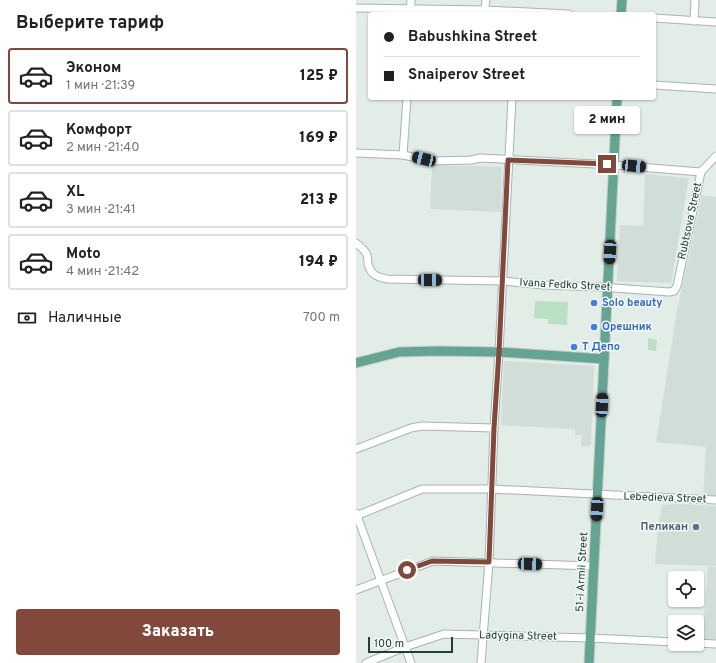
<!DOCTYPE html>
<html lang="ru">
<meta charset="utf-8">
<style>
body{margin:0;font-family:Overpass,sans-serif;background:#f2f2f2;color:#202124;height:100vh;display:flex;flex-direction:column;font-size:15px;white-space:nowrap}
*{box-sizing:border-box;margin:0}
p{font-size:13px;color:#757577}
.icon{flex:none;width:22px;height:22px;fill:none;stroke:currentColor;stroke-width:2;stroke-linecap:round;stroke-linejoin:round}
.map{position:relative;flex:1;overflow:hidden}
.drawer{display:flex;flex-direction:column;background:#fff;width:356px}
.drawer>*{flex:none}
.guide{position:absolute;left:12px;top:12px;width:288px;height:88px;border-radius:4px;box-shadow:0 1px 3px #0004;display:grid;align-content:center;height:88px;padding:0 16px;background:#fff}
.fabs{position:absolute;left:312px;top:571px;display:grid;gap:8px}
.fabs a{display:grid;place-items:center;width:36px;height:36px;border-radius:4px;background:#fff;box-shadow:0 1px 3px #0004;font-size:20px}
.scale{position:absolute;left:12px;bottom:10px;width:85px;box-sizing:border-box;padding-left:4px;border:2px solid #223f36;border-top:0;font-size:11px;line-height:14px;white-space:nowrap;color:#223f36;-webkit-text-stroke:3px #f3f9f6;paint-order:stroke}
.end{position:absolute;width:18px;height:18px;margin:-9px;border:5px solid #81483b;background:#fff;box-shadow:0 0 0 2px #fff}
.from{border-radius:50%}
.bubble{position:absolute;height:28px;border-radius:4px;background:#fff;box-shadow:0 1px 3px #0004;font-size:13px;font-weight:800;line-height:28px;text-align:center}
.car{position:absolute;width:12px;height:24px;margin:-12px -6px;border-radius:5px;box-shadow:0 0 3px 1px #0007;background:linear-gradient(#222 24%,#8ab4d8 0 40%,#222 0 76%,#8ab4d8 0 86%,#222 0)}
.guide b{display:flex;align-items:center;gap:14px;height:38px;font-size:15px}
.guide b+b{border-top:1px solid #e0e0e0}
.guide i{width:10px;height:10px;background:#202124}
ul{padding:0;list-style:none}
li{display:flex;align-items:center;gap:12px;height:56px;margin:0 8px 6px;padding:0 8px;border:2px solid #e0e0e0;border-radius:4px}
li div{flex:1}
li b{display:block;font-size:15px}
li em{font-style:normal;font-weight:800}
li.on{border-color:#81483b}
li>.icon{width:36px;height:36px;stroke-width:1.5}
h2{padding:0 16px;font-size:18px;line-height:48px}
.pay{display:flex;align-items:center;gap:10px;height:44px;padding:0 16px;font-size:15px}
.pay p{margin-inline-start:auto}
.primary-button{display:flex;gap:8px;margin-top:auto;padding:8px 16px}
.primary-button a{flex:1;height:46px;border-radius:4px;background:#81483b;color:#fff;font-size:16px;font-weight:800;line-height:46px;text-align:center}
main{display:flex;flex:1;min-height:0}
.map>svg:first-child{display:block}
</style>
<main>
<section class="drawer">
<h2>Выберите тариф</h2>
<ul>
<li class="on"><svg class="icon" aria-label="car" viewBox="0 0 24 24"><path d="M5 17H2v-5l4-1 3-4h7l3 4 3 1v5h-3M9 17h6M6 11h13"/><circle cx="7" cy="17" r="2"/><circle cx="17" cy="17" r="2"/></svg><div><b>Эконом</b><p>1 мин · 21:39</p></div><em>125 ₽</em></li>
<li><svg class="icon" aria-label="car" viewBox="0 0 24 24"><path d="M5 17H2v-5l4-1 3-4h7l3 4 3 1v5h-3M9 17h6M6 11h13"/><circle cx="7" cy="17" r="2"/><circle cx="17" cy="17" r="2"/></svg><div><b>Комфорт</b><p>2 мин · 21:40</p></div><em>169 ₽</em></li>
<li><svg class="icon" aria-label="car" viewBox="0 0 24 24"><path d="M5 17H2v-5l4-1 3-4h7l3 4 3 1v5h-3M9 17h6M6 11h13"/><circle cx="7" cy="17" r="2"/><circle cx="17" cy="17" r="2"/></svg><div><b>XL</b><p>3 мин · 21:41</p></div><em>213 ₽</em></li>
<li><svg class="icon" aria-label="car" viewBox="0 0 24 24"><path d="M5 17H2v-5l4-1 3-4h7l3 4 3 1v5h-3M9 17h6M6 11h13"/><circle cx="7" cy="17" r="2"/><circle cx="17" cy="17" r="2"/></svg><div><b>Moto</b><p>4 мин · 21:42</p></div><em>194 ₽</em></li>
</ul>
<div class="pay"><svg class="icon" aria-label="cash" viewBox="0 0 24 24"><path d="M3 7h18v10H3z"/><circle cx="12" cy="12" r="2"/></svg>Наличные<p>700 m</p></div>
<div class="primary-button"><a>Заказать</a></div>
</section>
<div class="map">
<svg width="360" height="663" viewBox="0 0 360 663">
<rect width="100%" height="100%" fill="#e3ede8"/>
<!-- built -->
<g fill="#d1ddd7">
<path d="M 76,165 L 146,167 L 145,212 L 74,209 Z"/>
<path d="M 289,174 L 333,178 L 315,283 L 261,281 L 264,225 L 287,226 Z"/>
<path d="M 346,195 L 360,197 L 360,498 L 347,497 L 350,447 L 300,442 L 321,311 Z"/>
<path d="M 148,361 L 238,366 L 235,444 L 233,446 L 225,446 L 226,435 L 219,435 L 219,429 L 145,425 Z"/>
<path d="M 322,504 L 360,506 L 360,566 L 299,564 L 303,516 L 305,516 L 306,505 Z"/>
<path d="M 352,566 L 360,567 L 360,639 L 346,639 Z"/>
</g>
<!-- green -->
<g fill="#bbdfc3">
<path d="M 179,301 L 212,302 L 211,325 L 192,324 L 192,319 L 178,318 Z"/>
<path d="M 292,338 L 301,340 L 300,351 L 292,350 Z"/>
</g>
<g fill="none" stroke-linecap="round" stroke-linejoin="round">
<defs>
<g id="minor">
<path d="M 0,8 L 129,10 L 213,14"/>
<path d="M 54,14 L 55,0"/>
<path d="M 128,14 L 130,0"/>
<path d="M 298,18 L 360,22"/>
<path d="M 338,21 L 339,0"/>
<path d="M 298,85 L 360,89"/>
<path d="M 0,153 L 47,155 L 76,161 L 115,160 L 124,158 L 258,165 L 345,172"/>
<path d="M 47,155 L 51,98"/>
<path d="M 0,243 C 4,246 9,250 11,255 C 12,258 12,261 12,264 C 15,275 21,277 31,279 L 146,281 L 187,285 L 245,287 L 313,292 L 318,291 L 321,286 L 345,172 L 360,156"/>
<path d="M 0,449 L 55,428 L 66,426 L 138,428"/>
<path d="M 0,513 L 55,663"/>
<path d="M 0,516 L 66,489 L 136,489 L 360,500"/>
<path d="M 0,590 L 77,561 L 238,566"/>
<path d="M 341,643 L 360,644"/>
<path d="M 10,663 L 49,647 L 88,634 L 234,638 L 319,642"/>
<path d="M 125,663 L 133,562 L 138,428 L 143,352 L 156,98"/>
</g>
<g id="major">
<path d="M 265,14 L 266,0"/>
<path d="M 0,363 L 43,352 L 82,351 L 143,352 L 248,359"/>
<path d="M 233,663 L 261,98"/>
</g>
</defs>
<!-- minor casing -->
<use href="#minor" stroke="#a5b5af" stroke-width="9"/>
<!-- major casing -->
<use href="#major" stroke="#c1c9c7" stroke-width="11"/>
<!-- minor -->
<use href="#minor" stroke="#fff" stroke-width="7"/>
<!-- major -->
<use href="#major" stroke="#65a492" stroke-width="9"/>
</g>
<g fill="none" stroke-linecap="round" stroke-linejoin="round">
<!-- route -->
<path stroke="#81483b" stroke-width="5" d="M 51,570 L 76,561 L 133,562 L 138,428 L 143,352 L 152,160 L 251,164"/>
</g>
<!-- markers -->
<g fill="#3f7fe0" stroke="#f3f9f6" stroke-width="1.5">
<circle cx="238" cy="303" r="4"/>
<circle cx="238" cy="327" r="4"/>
<circle cx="218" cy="347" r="4"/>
</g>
<circle fill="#5c6f8a" stroke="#f3f9f6" stroke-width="1.5" cx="340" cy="527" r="4"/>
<g text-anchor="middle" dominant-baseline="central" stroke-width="3" stroke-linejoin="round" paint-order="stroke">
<!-- street labels -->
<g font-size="11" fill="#223f36" stroke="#f3f9f6">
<text transform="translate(334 221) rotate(-78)">Rubtsova Street</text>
<text transform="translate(209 285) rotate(3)">Ivana Fedko Street</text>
<text transform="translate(309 498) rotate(2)">Lebedieva Street</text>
<text transform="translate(226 572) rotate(-87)">51-i Armii Street</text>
<text transform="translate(162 636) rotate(1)">Ladygina Street</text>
</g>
<!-- shop labels -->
<g font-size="11" font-weight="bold" fill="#366cbe" stroke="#f3f9f6" text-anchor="start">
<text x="246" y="303">Solo beauty</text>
<text x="246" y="327">Орешник</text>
<text x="226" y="347">Т Депо</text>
</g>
<!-- service labels -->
<g font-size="11" font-weight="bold" fill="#4e5e75" stroke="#f3f9f6" text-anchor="end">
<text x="332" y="527">Пеликан</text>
</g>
</g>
</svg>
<div class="fabs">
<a><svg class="icon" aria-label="locate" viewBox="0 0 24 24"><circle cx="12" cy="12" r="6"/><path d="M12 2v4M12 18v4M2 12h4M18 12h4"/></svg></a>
<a><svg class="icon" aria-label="layers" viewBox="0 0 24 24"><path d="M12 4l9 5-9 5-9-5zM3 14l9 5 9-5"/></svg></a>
</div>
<div class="scale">100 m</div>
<i class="end from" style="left:51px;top:570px"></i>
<i class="end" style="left:251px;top:164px"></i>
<div class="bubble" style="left:218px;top:106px;width:66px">2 мин</div>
<i class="car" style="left:68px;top:159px;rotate:283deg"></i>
<i class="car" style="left:278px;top:166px;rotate:95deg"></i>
<i class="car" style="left:254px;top:252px;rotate:183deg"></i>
<i class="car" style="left:74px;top:280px;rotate:91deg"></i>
<i class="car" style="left:246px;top:405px;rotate:3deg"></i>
<i class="car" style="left:241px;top:509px;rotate:183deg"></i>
<i class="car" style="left:174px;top:564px;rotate:92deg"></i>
<div class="guide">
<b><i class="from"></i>Babushkina Street</b>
<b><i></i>Snaiperov Street</b>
</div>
</div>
</main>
